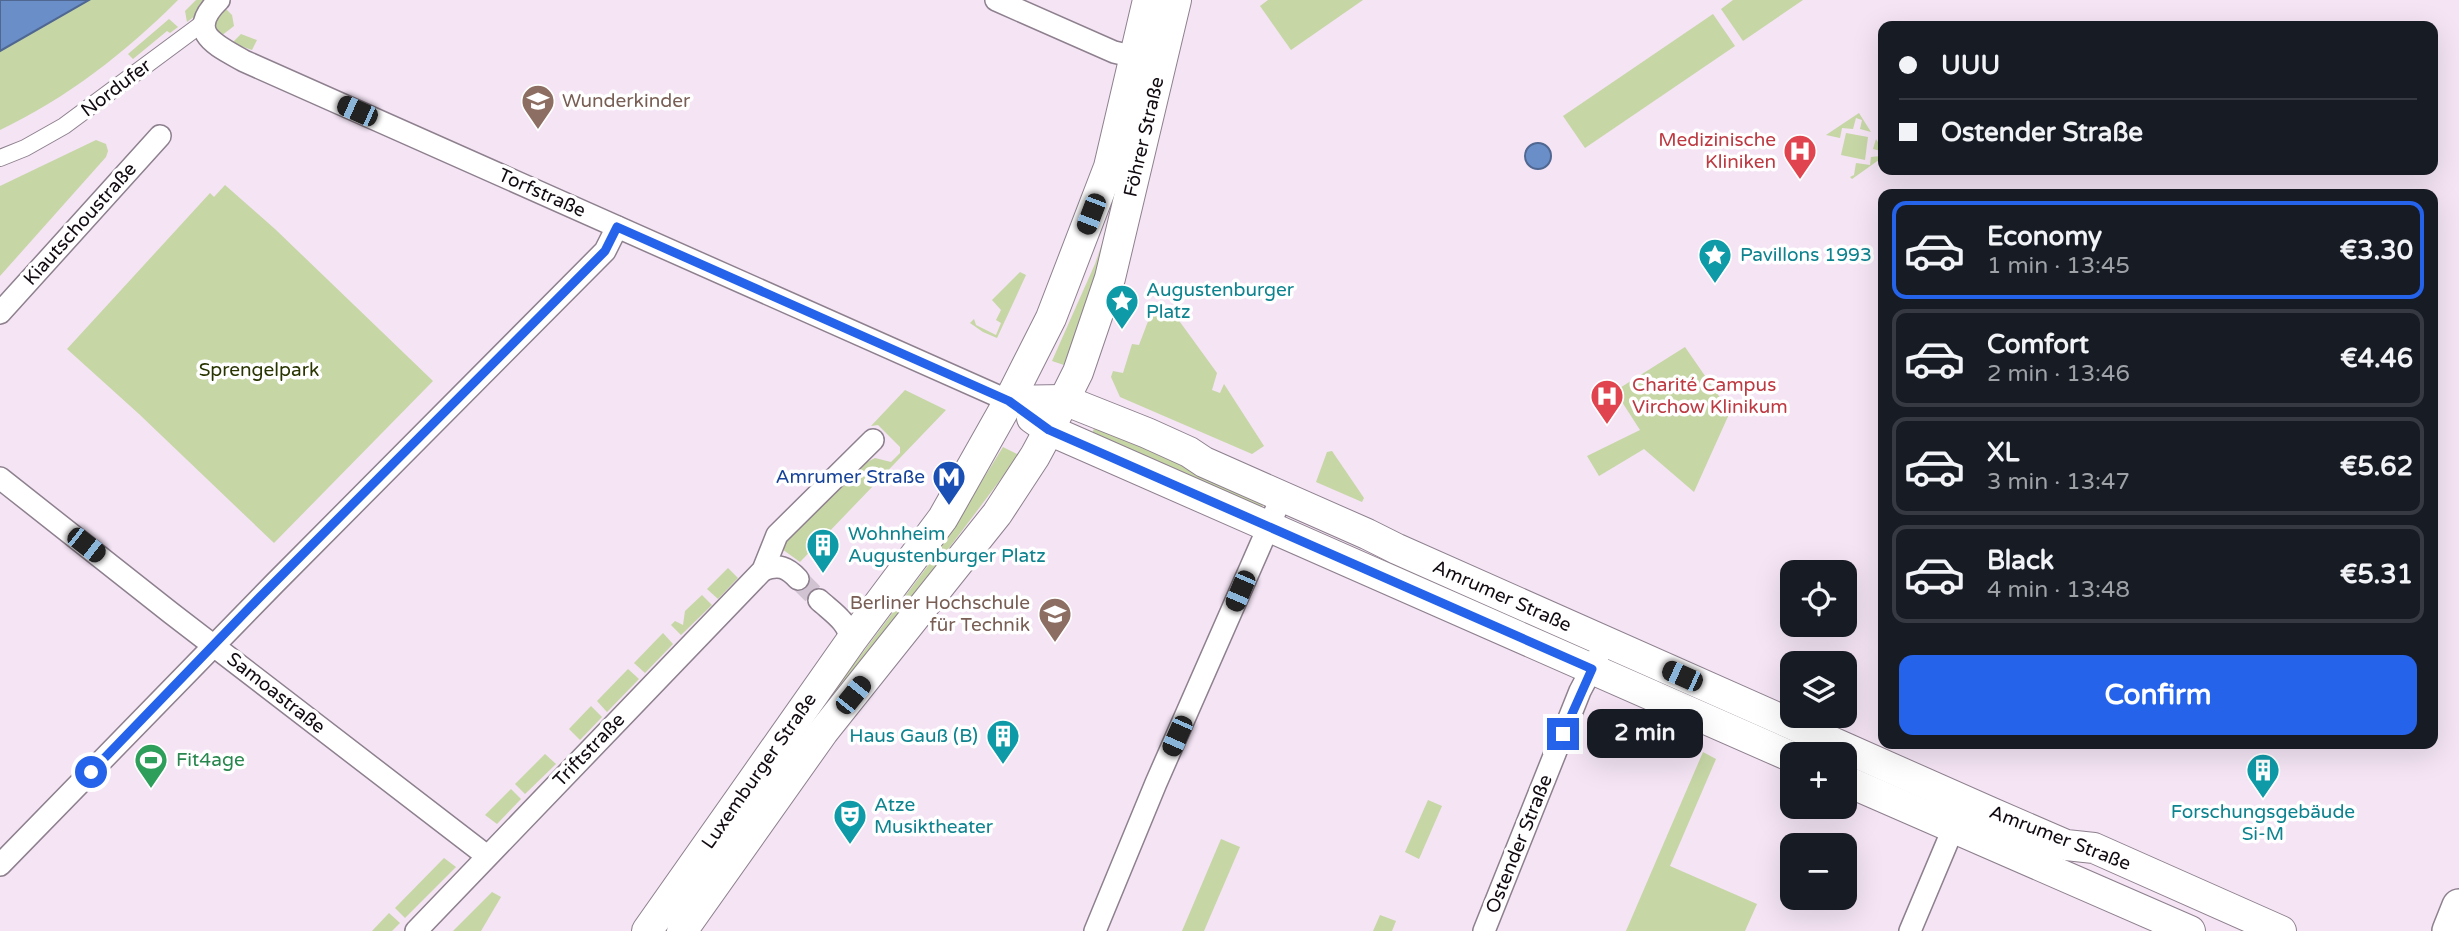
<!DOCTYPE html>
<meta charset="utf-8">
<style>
body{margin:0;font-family:"Varela Round",sans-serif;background:#20242c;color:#f1f3f6;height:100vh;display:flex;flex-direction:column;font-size:26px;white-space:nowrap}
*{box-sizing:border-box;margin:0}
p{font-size:23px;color:#9ea1a6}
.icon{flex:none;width:38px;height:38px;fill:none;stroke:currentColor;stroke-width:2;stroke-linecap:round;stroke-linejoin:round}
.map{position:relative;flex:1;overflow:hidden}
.drawer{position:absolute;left:1878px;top:189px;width:560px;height:560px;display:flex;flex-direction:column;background:#171b24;border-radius:14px;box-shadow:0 7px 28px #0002}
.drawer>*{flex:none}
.hud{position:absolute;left:1878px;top:21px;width:560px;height:154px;border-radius:14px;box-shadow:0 7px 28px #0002;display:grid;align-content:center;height:154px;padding:0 21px;background:#171b24}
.controls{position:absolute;left:1780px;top:560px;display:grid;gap:14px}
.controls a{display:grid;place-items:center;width:77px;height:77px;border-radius:14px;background:#171b24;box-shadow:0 7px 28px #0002;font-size:35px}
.end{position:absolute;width:32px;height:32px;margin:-16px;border:9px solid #2563eb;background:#fff;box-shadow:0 0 0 4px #fff}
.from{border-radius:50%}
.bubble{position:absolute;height:49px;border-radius:14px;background:#171b24;box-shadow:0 7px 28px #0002;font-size:23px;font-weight:700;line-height:49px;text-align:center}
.car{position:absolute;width:21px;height:42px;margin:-21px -10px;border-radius:9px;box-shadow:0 0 5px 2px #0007;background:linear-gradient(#222 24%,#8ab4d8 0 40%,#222 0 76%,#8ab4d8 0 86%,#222 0)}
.hud b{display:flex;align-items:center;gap:24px;height:66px;font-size:26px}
.hud b+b{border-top:2px solid #363941}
.hud i{width:18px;height:18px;background:#f1f3f6}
ul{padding:12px 0 0;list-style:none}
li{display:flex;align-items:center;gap:21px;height:98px;margin:0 14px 10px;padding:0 7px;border:4px solid #363941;border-radius:14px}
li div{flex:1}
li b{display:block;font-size:26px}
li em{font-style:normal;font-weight:700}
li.on{border-color:#2563eb}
li>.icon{width:63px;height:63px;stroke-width:1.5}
.action{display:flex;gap:14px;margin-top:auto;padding:14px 21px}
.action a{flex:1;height:80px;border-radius:14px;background:#2563eb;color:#fff;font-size:28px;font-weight:700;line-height:80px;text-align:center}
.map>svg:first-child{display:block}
</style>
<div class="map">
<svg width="2459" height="931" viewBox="0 0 2459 931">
<rect width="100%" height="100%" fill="#f4e4f4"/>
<!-- green -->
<g fill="#c6d6a5">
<path d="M 89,0 L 178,0 C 126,52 67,98 0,130 L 0,51 Z"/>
<path d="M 196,0 L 210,0 L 199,13 L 187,22 L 185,11 Z"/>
<path d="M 1268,0 L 1363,0 L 1291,50 L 1260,6 Z"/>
<path d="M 1733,0 L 1803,0 L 1743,41 L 1721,9 Z"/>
<path d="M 223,6 L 232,15 L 234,26 L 221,36 L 215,27 L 214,19 Z"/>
<path d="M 1713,14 L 1735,46 L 1585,148 L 1563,116 Z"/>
<path d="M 169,19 L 178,27 L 170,33 L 167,31 L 133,59 L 128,54 Z"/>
<path d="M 241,34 L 257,40 L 252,50 L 232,43 Z"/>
<path d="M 1859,113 L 1871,132 L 1860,129 L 1862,120 L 1856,118 L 1853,129 L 1842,128 L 1840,138 L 1826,135 Z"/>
<path d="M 1846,133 L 1868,137 L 1865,160 L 1841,155 Z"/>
<path d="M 1876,139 L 1883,150 L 1883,157 L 1852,179 L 1850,177 L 1854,175 L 1856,163 L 1870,165 L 1871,157 L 1880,156 L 1881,151 L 1873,149 Z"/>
<path d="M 96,140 L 106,144 L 108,151 L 106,157 L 0,276 L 0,186 Z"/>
<path d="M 225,185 L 275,229 L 433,381 L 274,543 L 139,414 L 67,349 L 210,193 L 214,197 Z"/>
<path d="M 1106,232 L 1101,267 L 1067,366 L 1052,361 L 1095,264 Z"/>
<path d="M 1020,272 L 1026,275 L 997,338 L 983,332 L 970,323 L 974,319 L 976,325 L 996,335 L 1001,323 L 996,320 L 1001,310 L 992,300 Z"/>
<path d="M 1155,303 L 1172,311 L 1217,373 L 1212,390 L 1220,393 L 1224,384 L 1264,446 L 1252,454 L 1120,397 L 1111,377 L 1113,371 L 1123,373 L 1132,344 L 1139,345 Z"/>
<path d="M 1685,347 L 1730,412 L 1694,492 L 1644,449 L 1599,476 L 1587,456 L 1640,430 L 1615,391 Z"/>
<path d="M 905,390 L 946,410 L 800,562 L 782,549 L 782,545 L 848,472 L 875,458 L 891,462 L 900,453 L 900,447 L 878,425 L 871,426 Z"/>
<path d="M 1095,426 L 1265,500 L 1259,515 L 1089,441 Z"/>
<path d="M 1003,447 L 1019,455 L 843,689 L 731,828 L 936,555 Z"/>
<path d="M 1332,451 L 1364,498 L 1362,502 L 1316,482 L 1327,452 Z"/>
<path d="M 728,568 L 738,578 L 718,599 L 707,589 Z"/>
<path d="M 702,595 L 712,605 L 681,635 L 671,625 L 675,621 L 683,625 L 685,611 Z"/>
<path d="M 663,633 L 673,644 L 645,673 L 634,663 Z"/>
<path d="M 628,669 L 639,679 L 607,712 L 597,701 Z"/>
<path d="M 591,706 L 602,717 L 580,740 L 569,729 Z"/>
<path d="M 1703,752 L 1716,759 L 1670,866 L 1757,904 L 1745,931 L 1626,931 Z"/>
<path d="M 545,754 L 556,764 L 525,794 L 515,784 Z"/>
<path d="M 511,789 L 521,799 L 497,824 L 485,815 Z"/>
<path d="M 1428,800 L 1442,806 L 1419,859 L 1405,852 Z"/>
<path d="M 1221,839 L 1240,847 L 1204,931 L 1182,931 Z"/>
<path d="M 444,858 L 456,867 L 405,918 L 395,908 Z"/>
<path d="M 492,892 L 501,897 L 481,931 L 453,931 Z"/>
<path d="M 389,913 L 400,923 L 392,931 L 372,931 Z"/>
<path d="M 1380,915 L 1396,921 L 1392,931 L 1373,931 Z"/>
</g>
<!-- water -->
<g fill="#698ec8" stroke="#4f6791" stroke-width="2">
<path d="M 0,0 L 89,0 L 0,51 Z"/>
<circle cx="1538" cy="156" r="13"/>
</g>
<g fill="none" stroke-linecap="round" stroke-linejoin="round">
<!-- minor-tunnel -->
<path stroke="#d2c3d2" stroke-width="21" stroke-dasharray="21 10" stroke-linecap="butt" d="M 798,579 L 819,600"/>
<defs>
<path id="pedestrian" d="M 0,158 L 25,148 L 64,126 L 203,23"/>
<g id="minor">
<path d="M 219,0 C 185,33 216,45 244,61 L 1009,401"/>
<path d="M 996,0 L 1114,52 L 1135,57"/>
<path d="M 0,313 L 160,136"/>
<path d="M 0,478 L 171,613 L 487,856"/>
<path d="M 763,570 C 779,564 787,567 798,579"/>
<path d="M 819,600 C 832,612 849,622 851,641"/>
<path d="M 0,865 L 275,583 L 605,251 L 617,227"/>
<path d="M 416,931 L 763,570 L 777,535 L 873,440"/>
<path d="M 1095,931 L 1156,783 L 1282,496"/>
<path d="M 1484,931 L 1580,691 L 1598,657"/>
<path d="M 1910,931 L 1958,817"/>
</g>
<g id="secondary">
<path d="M 1009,401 L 1064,400 L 1147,433 L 1189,452 L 1204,462 L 1367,534 L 1397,549 L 1992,813 L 2066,845 L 2094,848 L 2281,931"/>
<path d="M 1032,418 L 1049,430 L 1090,448 L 1792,757"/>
<path d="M 1844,780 L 2190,931"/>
<path d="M 647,931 L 851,641 L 943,518 L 1009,401 L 1051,318 L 1109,167 L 1148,0"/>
<path d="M 682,931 L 823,732 L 997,514 L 1035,456 L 1049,430 L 1078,372 L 1110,278 L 1176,0"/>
</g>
<path id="primary" d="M 2449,931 L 2459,906"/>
</defs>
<!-- pedestrian casing -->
<use href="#pedestrian" stroke="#8e808e" stroke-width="18"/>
<!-- minor casing -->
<use href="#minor" stroke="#8e808e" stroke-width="24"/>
<!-- secondary casing -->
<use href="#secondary" stroke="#8e808e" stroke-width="32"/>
<!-- primary casing -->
<use href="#primary" stroke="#8e808e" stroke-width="36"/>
<!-- pedestrian -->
<use href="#pedestrian" stroke="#fff" stroke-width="16"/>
<!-- minor -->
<use href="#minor" stroke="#fff" stroke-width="21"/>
<!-- secondary -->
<use href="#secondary" stroke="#fff" stroke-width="30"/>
<!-- primary -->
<use href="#primary" stroke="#fff" stroke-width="33"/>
</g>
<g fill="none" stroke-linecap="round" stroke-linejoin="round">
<!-- route -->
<path stroke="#2563eb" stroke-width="9" d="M 91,772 L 259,598 L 605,251 L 617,227 L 1009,401 L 1049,430 L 1090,448 L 1592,669 L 1563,734"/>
</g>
<!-- icons -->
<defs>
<symbol id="school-pin" viewBox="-11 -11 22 30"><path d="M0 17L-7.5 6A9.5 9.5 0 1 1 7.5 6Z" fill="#8d6e63" stroke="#fff"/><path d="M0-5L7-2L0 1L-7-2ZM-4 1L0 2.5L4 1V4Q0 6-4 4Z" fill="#fff"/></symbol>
<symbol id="hospital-pin" viewBox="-11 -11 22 30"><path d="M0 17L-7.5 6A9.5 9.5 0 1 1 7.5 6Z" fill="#e0444e" stroke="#fff"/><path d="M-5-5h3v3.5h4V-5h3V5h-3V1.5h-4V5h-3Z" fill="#fff"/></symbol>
<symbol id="sight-pin" viewBox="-11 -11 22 30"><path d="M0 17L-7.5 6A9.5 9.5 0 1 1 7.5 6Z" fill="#0f9aa8" stroke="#fff"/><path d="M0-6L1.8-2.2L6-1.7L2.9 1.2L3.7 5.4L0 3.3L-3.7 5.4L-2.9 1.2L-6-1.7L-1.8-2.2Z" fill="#fff"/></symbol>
<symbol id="metro-pin" viewBox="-11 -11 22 30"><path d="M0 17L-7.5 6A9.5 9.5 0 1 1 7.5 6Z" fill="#1a4fb4" stroke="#fff"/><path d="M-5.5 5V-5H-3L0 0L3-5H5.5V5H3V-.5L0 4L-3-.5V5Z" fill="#fff"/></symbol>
<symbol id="building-pin" viewBox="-11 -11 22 30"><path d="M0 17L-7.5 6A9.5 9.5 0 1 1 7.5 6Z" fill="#0f9aa8" stroke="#fff"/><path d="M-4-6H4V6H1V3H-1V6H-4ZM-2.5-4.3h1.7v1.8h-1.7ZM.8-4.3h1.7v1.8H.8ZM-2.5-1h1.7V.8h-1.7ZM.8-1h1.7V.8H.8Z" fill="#fff"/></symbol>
<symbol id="university-pin" viewBox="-11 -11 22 30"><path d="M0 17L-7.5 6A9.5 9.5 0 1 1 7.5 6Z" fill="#8d6e63" stroke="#fff"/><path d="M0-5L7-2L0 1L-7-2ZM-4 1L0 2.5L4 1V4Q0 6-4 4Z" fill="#fff"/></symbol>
<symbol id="stadium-pin" viewBox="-11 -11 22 30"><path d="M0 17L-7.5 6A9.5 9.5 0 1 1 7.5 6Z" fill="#2e9e5b" stroke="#fff"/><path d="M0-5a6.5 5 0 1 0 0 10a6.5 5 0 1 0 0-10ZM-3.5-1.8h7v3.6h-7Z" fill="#fff"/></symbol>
<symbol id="theatre-pin" viewBox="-11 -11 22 30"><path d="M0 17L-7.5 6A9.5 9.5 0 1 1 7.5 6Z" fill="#0f9aa8" stroke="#fff"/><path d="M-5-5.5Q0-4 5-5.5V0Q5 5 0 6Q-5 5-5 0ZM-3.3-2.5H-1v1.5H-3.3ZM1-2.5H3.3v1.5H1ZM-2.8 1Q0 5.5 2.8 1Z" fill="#fff"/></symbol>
</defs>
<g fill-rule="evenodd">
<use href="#school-pin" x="519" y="82" width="38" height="52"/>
<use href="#hospital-pin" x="1781" y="132" width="38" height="52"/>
<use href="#sight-pin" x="1696" y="236" width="38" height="52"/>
<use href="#sight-pin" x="1103" y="282" width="38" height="52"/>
<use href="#hospital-pin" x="1588" y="377" width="38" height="52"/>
<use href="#metro-pin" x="930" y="458" width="38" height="52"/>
<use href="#building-pin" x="804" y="526" width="38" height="52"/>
<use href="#university-pin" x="1036" y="595" width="38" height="52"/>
<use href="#building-pin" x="984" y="717" width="38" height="52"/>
<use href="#stadium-pin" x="132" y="741" width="38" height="52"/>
<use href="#building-pin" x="2244" y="751" width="38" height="52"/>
<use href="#theatre-pin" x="831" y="797" width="38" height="52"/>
</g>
<g text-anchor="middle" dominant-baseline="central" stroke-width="7" stroke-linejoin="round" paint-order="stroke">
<!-- street labels -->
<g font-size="19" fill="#110b11" stroke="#fff">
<text transform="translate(116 88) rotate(-37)">Nordufer</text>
<text transform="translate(1144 137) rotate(-77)">Föhrer Straße</text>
<text transform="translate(542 193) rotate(24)">Torfstraße</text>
<text transform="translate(80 224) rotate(-48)">Kiautschoustraße</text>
<text transform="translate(1502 596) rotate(24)">Amrumer Straße</text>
<text transform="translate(276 693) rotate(38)">Samoastraße</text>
<text transform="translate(589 750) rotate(-46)">Triftstraße</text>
<text transform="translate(759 771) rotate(-55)">Luxemburger Straße</text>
<text transform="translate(2060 838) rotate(21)">Amrumer Straße</text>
<text transform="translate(1519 844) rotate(-68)">Ostender Straße</text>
</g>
<!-- education labels -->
<g font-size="19" fill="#785e54" stroke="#fff" text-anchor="start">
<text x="562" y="101">Wunderkinder</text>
<text x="1030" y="603" text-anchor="end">Berliner Hochschule<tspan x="1030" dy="22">für Technik</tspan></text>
</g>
<!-- health labels -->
<g font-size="19" fill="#be3a42" stroke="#fff" text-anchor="end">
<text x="1776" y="140">Medizinische<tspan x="1776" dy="22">Kliniken</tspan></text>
<text x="1632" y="385" text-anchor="start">Charité Campus<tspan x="1632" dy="22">Virchow Klinikum</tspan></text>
</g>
<!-- culture labels -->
<g font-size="19" fill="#0d838f" stroke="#fff" text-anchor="start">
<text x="1740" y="255">Pavillons 1993</text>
<text x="1146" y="290">Augustenburger<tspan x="1146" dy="22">Platz</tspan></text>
<text x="848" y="534">Wohnheim<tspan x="848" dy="22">Augustenburger Platz</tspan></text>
<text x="978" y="736" text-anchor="end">Haus Gauß (B)</text>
<text x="874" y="805">Atze<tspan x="874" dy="22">Musiktheater</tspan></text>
<text x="2263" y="812" text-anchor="middle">Forschungsgebäude<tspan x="2263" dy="22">Si-M</tspan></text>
</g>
<!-- park labels -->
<g font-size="19" fill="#293500" stroke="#fff">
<text x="259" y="370">Sprengelpark</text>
</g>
<!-- transit labels -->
<g font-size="19" fill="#164399" stroke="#fff" text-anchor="end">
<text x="925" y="477">Amrumer Straße</text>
</g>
<!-- leisure labels -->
<g font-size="19" fill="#27864d" stroke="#fff" text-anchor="start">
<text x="176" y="760">Fit4age</text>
</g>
</g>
</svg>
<div class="controls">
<a><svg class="icon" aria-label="locate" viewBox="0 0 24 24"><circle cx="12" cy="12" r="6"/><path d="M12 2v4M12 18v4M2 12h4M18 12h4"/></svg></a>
<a><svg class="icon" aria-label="layers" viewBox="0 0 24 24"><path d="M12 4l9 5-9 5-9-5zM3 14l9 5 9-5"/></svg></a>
<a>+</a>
<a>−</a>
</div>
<i class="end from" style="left:91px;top:772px"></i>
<i class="end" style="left:1563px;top:734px"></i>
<div class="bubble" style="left:1587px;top:709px;width:116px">2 min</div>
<i class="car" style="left:357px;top:111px;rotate:294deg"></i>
<i class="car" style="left:1091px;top:214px;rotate:201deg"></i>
<i class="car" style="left:86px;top:545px;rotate:128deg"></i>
<i class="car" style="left:1240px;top:591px;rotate:203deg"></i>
<i class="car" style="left:1682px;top:676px;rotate:294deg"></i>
<i class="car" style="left:853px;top:695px;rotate:39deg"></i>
<i class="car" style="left:1177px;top:736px;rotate:204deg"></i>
<div class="hud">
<b><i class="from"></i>UUU</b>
<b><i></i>Ostender Straße</b>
</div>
<section class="drawer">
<ul>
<li class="on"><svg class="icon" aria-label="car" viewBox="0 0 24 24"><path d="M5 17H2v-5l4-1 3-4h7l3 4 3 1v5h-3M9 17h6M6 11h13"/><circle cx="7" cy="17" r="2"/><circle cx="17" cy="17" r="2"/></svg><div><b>Economy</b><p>1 min · 13:45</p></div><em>€3.30</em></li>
<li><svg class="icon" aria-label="car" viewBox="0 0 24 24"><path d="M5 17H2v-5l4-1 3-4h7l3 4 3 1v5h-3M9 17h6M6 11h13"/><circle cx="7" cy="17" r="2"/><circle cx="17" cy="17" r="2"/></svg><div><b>Comfort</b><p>2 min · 13:46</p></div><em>€4.46</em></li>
<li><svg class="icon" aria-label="car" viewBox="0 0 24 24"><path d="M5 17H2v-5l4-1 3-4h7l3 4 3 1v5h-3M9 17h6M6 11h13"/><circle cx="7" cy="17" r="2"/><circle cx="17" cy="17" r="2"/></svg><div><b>XL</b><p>3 min · 13:47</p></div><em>€5.62</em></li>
<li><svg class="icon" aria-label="car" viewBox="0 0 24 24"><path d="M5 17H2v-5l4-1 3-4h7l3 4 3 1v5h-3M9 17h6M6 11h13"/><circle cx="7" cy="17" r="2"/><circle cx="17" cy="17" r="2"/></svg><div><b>Black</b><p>4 min · 13:48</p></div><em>€5.31</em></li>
</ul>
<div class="action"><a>Confirm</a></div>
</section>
</div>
